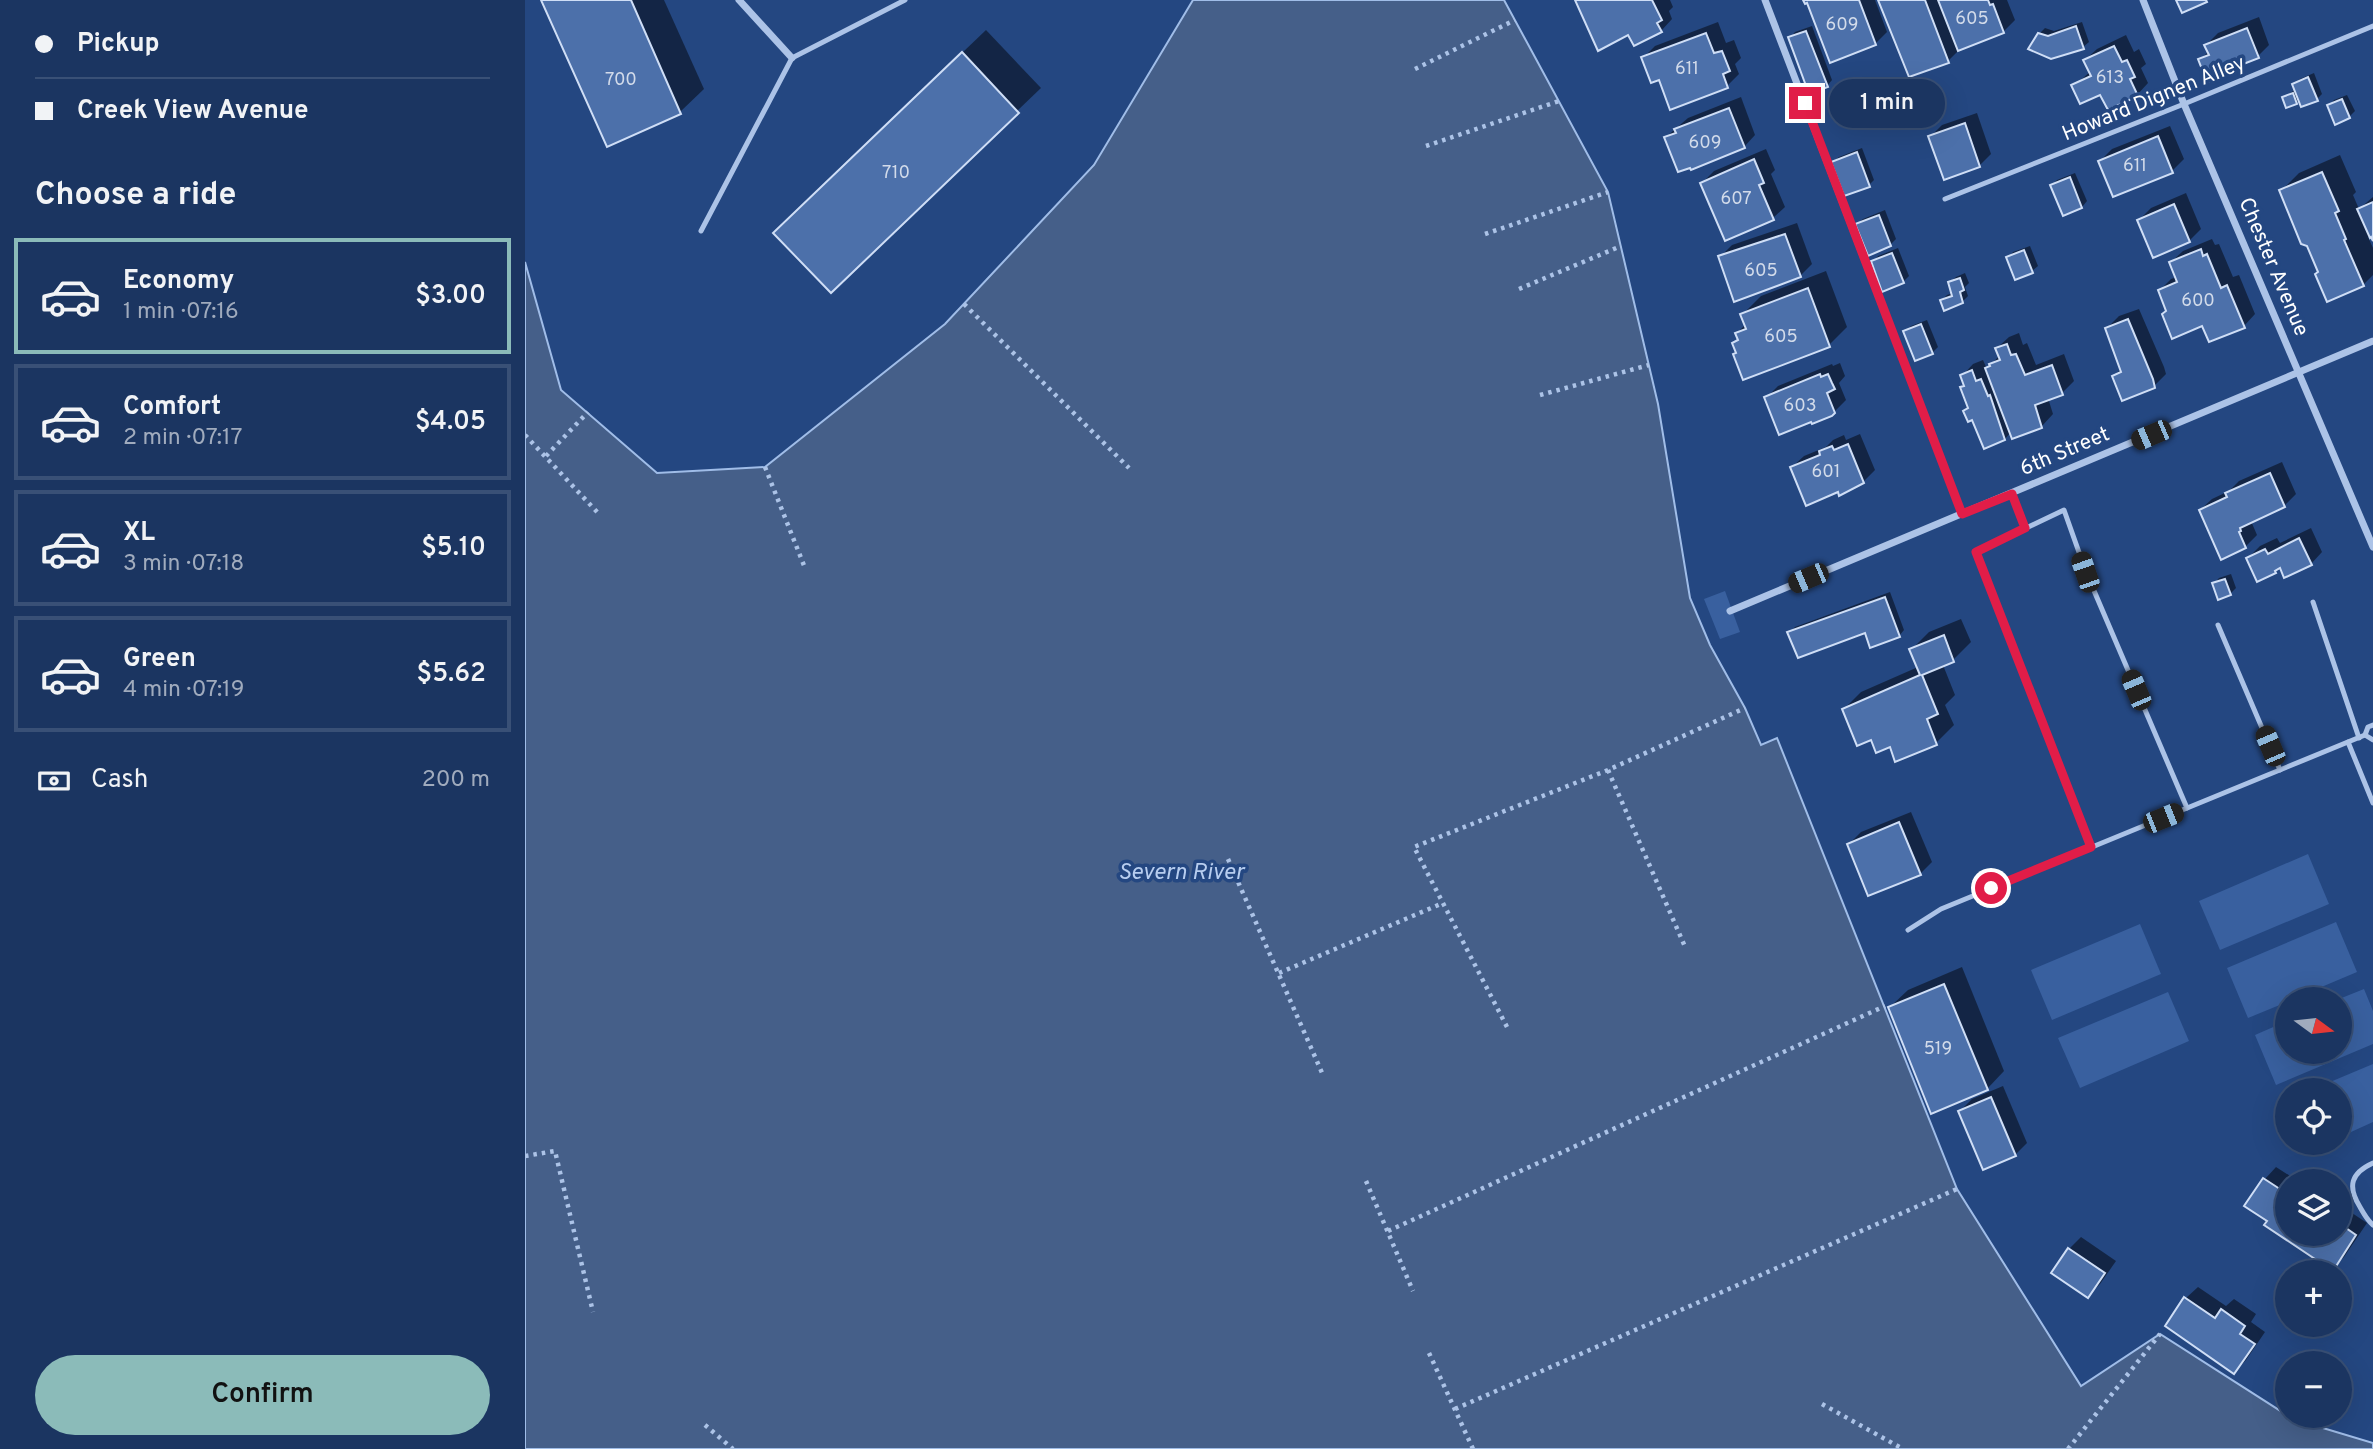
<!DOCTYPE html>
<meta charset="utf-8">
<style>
body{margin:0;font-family:Overpass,sans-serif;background:#28406a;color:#f1f3f6;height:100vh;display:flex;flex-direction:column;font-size:26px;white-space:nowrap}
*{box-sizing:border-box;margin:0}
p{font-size:23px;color:#a0abbd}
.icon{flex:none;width:38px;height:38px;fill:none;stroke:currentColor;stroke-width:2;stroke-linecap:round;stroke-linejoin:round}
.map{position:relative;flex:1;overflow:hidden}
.side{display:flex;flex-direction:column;background:#1b3561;width:525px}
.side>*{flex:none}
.guide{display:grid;align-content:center;height:154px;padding:0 35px;background:#1b3561}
.needle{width:46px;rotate:105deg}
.tools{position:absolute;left:1750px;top:987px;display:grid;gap:14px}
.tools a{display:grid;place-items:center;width:77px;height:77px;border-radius:50%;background:#1b3561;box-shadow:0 7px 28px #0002,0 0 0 2px #395076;font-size:35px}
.end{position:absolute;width:32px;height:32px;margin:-16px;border:9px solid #e11d48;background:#fff;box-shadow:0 0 0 4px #fff}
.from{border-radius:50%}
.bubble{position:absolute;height:49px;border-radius:24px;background:#1b3561;box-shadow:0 7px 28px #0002,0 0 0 2px #395076;font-size:23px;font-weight:600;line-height:49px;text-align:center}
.car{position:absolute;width:21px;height:42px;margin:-21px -10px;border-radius:9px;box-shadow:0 0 5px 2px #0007;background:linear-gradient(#222 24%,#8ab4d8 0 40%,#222 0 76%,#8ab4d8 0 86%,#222 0)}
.guide b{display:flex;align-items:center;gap:24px;height:66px;font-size:26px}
.guide b+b{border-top:2px solid #395076}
.guide i{width:18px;height:18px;background:#f1f3f6}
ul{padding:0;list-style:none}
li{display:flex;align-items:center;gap:21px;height:116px;margin:0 14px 10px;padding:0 21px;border:4px solid #395076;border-radius:0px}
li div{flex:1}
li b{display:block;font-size:26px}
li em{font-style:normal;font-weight:600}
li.selected{border-color:#8bbbb9}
li>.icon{width:63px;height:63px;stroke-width:1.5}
h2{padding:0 35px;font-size:32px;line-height:84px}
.pay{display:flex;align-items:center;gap:18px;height:77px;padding:0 35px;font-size:26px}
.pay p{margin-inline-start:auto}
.action{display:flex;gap:14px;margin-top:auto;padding:14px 35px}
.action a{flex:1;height:80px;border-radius:42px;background:#8bbbb9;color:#111;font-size:28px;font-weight:600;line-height:80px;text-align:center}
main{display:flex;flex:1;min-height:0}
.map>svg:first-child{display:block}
</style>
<main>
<section class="side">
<div class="guide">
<b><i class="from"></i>Pickup</b>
<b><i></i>Creek View Avenue</b>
</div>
<h2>Choose a ride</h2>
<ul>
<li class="selected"><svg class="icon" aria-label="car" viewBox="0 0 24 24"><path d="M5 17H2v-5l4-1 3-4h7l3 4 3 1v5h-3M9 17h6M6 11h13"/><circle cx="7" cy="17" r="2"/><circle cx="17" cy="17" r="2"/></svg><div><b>Economy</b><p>1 min · 07:16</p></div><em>$3.00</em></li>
<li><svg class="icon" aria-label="car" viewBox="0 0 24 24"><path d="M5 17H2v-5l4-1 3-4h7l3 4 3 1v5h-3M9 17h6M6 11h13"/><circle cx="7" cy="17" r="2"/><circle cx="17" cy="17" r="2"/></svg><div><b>Comfort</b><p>2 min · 07:17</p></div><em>$4.05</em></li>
<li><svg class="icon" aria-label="car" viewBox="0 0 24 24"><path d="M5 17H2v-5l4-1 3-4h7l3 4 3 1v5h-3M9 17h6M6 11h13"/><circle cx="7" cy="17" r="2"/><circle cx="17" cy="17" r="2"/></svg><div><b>XL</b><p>3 min · 07:18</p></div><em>$5.10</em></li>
<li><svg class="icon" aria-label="car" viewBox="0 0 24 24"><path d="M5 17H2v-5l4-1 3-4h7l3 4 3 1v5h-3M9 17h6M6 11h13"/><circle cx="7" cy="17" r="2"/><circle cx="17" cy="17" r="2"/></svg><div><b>Green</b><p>4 min · 07:19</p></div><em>$5.62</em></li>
</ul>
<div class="pay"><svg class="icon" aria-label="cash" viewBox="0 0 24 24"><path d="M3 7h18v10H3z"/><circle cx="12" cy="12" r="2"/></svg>Cash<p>200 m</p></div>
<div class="action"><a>Confirm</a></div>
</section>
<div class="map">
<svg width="1848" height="1449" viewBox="0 0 1848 1449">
<rect width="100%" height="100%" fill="#244781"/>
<!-- green -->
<g fill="#39609f">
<path d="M 1200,591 L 1215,632 L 1195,639 L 1179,599 Z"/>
<path d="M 1783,854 L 1804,904 L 1695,950 L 1674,901 Z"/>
<path d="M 1811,922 L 1832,972 L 1768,999 L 1762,999 L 1762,1002 L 1723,1018 L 1702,968 Z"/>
<path d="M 1615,924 L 1636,974 L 1527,1020 L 1506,970 Z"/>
<path d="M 1839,989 L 1848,1011 L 1848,1044 L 1751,1085 L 1730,1035 L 1762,1021 L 1762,1052 L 1815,1052 L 1814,999 Z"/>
<path d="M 1643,992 L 1664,1041 L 1555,1088 L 1533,1038 Z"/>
<path d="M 1848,1064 L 1848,1122 L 1815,1137 L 1815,1090 L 1786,1090 Z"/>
</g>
<!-- water -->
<path fill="#455f89" stroke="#a0bde8" stroke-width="2" d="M 668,0 L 979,0 L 1083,192 L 1133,404 L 1165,598 L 1185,645 L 1220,708 L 1236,745 L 1252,738 L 1432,1189 L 1556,1386 L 1635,1334 L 1768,1419 L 1848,1443 L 1848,1449 L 0,1449 L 0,262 L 36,390 L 132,473 L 240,467 L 420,324 L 569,165 Z"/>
<!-- shadow -->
<g fill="#0007">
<path d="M 18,0 L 139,0 L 179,89 L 155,112 L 83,145 Z"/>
<path d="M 1052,0 L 1145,0 L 1148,7 L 1144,11 L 1147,19 L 1136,31 L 1104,33 Z"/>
<path d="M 1280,0 L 1350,0 L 1362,32 L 1350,44 Z"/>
<path d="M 1355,0 L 1482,0 L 1490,20 L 1478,32 L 1435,49 L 1423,61 Z"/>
<path d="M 1734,17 L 1744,45 L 1733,56 L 1717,62 L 1708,71 L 1675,60 L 1684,51 L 1681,45 L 1693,33 Z"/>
<path d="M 1193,22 L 1201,43 L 1209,40 L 1216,58 L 1210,64 L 1214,74 L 1202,86 L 1135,78 L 1118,58 L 1130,46 Z"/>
<path d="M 1557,22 L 1564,42 L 1558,47 L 1514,34 L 1520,28 L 1529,31 Z"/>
<path d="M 1287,26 L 1307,80 L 1302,86 L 1265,38 L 1270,32 Z"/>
<path d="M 461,30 L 516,88 L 306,290 L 274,209 Z"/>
<path d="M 1601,35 L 1609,52 L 1614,49 L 1621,64 L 1616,68 L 1623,83 L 1612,95 L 1576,92 L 1549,86 L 1566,71 L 1560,60 L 1572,49 Z"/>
<path d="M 1789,73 L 1797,94 L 1792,99 L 1775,99 L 1771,103 L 1759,97 L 1771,89 L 1769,84 L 1775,79 Z"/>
<path d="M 1822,95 L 1830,111 L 1824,117 L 1804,106 L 1809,100 Z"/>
<path d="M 1216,97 L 1230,135 L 1219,147 L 1141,137 L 1163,118 Z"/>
<path d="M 1452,113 L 1466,154 L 1455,165 L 1420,178 L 1405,137 L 1417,125 Z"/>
<path d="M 1645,126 L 1659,159 L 1647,171 L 1575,161 L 1587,149 Z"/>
<path d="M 1337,148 L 1349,180 L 1344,185 L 1308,162 L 1314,157 Z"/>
<path d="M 1241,149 L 1250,170 L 1246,174 L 1260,207 L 1248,218 L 1177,183 L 1189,171 Z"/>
<path d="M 1815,155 L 1831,192 L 1828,195 L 1834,209 L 1848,197 L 1848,237 L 1843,237 L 1848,248 L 1848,275 L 1838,285 L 1794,272 L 1756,191 L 1774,173 Z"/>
<path d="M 1550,173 L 1562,201 L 1557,207 L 1539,214 L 1527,185 L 1532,180 Z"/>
<path d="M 1661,193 L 1676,229 L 1664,241 L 1614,220 L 1626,208 Z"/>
<path d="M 1360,210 L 1371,239 L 1365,245 L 1332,224 L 1338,219 Z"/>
<path d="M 1272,223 L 1287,264 L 1275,276 L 1195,257 L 1207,245 Z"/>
<path d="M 1687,239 L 1690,245 L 1694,244 L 1708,277 L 1714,275 L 1730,314 L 1719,326 L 1678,323 L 1643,310 L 1634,291 L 1646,279 L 1652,277 L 1646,262 L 1658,251 Z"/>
<path d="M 1505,246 L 1513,266 L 1507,271 L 1483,258 L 1488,252 Z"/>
<path d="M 1373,248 L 1384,276 L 1378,282 L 1348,262 L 1353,256 Z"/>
<path d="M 1301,271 L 1322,327 L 1304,345 L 1212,352 L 1209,343 L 1214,338 L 1212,333 L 1221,324 L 1218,314 L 1236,296 Z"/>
<path d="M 1440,273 L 1444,283 L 1440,287 L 1443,296 L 1437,302 L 1417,300 L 1422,295 L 1428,293 L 1425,282 L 1431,277 Z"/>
<path d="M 1614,309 L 1639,367 L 1641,374 L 1629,386 L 1589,376 L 1597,368 L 1582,328 L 1594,316 Z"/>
<path d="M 1402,320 L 1413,347 L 1407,353 L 1381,332 L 1386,326 Z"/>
<path d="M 1494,333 L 1498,345 L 1502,343 L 1511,365 L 1539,354 L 1549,381 L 1537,393 L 1523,398 L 1528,414 L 1517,426 L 1488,437 L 1486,432 L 1480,439 L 1445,407 L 1437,387 L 1440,385 L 1437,376 L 1448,364 L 1458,360 L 1462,369 L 1475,355 L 1472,348 L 1484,337 Z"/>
<path d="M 1315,363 L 1320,376 L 1314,383 L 1321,400 L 1306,415 L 1241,398 L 1253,386 L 1307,364 L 1308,366 Z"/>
<path d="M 1335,434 L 1350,470 L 1338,482 L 1314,490 L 1267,467 L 1279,456 L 1301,447 L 1308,440 L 1319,435 L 1321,440 Z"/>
<path d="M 1757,462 L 1771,494 L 1759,506 L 1726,521 L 1732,535 L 1720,547 L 1675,510 L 1687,499 L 1704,491 L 1714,481 Z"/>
<path d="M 1786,528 L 1797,552 L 1786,564 L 1756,566 L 1750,572 L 1723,558 L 1735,546 L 1752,538 L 1755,543 Z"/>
<path d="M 1706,574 L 1711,588 L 1705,594 L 1689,584 L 1694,578 Z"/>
<path d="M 1365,592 L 1379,630 L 1374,636 L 1341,631 L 1265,632 L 1270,627 Z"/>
<path d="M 1436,619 L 1446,642 L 1428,660 L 1418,665 L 1430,695 L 1420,705 L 1429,725 L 1411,743 L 1365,745 L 1347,738 L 1319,709 L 1336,692 L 1393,667 L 1386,650 L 1404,632 Z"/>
<path d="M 1386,812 L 1407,862 L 1395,874 L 1324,844 L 1336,832 Z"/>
<path d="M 1437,967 L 1479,1071 L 1462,1089 L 1365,1007 L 1383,990 Z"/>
<path d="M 1478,1086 L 1502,1143 L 1490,1155 L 1435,1111 L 1447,1099 Z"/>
<path d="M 1751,1167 L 1773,1181 L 1762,1181 L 1762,1234 L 1815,1234 L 1815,1205 L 1842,1223 L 1819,1257 L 1807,1268 L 1722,1206 L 1740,1179 Z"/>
<path d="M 1556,1237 L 1591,1261 L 1575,1284 L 1563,1296 L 1544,1249 Z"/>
<path d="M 1673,1287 L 1701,1306 L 1709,1299 L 1731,1314 L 1726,1322 L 1740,1332 L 1721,1360 L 1709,1372 L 1661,1298 Z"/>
</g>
<!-- building -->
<g fill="#4c70aa" stroke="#cfdef6" stroke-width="2">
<path d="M 16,0 L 106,0 L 156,114 L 82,147 Z"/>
<path d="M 1050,0 L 1127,0 L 1137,20 L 1132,23 L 1137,32 L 1109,46 L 1103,35 L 1073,51 Z"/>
<path d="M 1278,0 L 1334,0 L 1351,45 L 1305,63 L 1282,3 L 1280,4 Z"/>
<path d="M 1353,0 L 1400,0 L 1424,63 L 1384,77 Z"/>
<path d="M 1413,0 L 1463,0 L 1465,5 L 1468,4 L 1479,33 L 1433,51 Z"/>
<path d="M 1651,0 L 1681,0 L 1682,2 L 1657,13 Z"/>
<path d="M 1551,26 L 1559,49 L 1526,59 L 1503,49 L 1513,33 L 1523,36 Z"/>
<path d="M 1722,28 L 1734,58 L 1708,68 L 1709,73 L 1682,82 L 1673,59 L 1684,55 L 1679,45 Z"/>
<path d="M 1281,31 L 1303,87 L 1284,94 L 1263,37 Z"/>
<path d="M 1181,33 L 1189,53 L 1197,51 L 1205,71 L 1198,74 L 1203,88 L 1145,110 L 1134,80 L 1126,83 L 1116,57 Z"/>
<path d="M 1589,46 L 1597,62 L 1602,60 L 1610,77 L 1605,79 L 1613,96 L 1583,110 L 1575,95 L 1555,104 L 1546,85 L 1566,76 L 1558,60 Z"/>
<path d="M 437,52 L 494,113 L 306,293 L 248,233 Z"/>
<path d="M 1783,77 L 1793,101 L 1776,107 L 1767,84 Z"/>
<path d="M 1768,93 L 1772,104 L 1761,108 L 1757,97 Z"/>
<path d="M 1817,99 L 1825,118 L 1810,125 L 1802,105 Z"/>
<path d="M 1204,108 L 1220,148 L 1166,170 L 1165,168 L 1153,172 L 1139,137 L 1151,133 L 1149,129 Z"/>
<path d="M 1440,123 L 1455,167 L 1419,180 L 1403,136 Z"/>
<path d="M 1633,136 L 1648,173 L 1588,197 L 1573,161 Z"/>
<path d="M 1332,152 L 1345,187 L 1319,196 L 1306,162 Z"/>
<path d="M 1229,159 L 1239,183 L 1234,185 L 1249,220 L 1200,241 L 1175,183 Z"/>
<path d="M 1797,172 L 1814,211 L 1810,213 L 1821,239 L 1819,240 L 1839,286 L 1802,302 L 1790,274 L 1793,272 L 1782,246 L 1776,244 L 1754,190 Z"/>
<path d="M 1545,177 L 1557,208 L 1538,216 L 1525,185 Z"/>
<path d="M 1848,202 L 1848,241 L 1846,237 L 1845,238 L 1832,209 Z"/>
<path d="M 1649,204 L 1665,242 L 1628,258 L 1612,220 Z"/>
<path d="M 1354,215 L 1366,246 L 1343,256 L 1330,224 Z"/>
<path d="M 1260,234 L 1276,277 L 1209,302 L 1193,256 Z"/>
<path d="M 1676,249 L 1678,256 L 1682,254 L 1696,288 L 1702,285 L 1720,328 L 1684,342 L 1677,326 L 1647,339 L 1637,314 L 1641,311 L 1633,290 L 1652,282 L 1644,262 Z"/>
<path d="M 1499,250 L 1508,273 L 1490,280 L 1481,257 Z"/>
<path d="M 1367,253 L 1379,283 L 1357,292 L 1346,261 Z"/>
<path d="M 1435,278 L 1439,290 L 1435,292 L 1438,303 L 1419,311 L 1415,300 L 1427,296 L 1423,282 Z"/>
<path d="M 1283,288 L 1305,347 L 1218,380 L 1208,354 L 1211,353 L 1207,343 L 1213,340 L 1210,333 L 1221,329 L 1215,314 Z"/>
<path d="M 1603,319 L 1628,379 L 1630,388 L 1597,401 L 1587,376 L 1596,372 L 1580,328 Z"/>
<path d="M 1396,324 L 1408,354 L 1390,361 L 1378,331 Z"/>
<path d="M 1482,344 L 1486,355 L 1491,354 L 1500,375 L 1527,365 L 1538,395 L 1510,405 L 1517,428 L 1487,439 L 1460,368 L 1465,366 L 1464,364 L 1475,360 L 1470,348 Z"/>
<path d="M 1447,370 L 1451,381 L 1456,379 L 1463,396 L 1465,395 L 1480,440 L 1459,449 L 1447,420 L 1443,422 L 1438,411 L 1443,408 L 1435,387 L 1439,386 L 1435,375 Z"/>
<path d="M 1295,374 L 1296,377 L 1303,374 L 1307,383 L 1310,389 L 1302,393 L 1310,413 L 1307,416 L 1287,424 L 1286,422 L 1254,435 L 1239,397 Z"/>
<path d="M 1323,444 L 1339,483 L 1314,496 L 1313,492 L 1281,506 L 1265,467 L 1295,455 L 1294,451 L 1307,446 L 1309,450 Z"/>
<path d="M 1745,473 L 1760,507 L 1715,528 L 1716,531 L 1714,532 L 1721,548 L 1696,560 L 1674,510 L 1702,497 L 1700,493 Z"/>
<path d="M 1774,538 L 1787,565 L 1759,578 L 1755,568 L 1750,571 L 1751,573 L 1732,582 L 1721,558 L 1740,549 L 1743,554 Z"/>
<path d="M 1700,579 L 1706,595 L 1693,600 L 1687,583 Z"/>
<path d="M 1360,597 L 1375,637 L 1345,648 L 1340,633 L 1273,658 L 1262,632 Z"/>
<path d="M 1419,635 L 1429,662 L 1397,675 L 1413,714 L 1402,719 L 1412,745 L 1370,762 L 1365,747 L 1351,753 L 1346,740 L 1332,746 L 1317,709 L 1395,675 L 1384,649 Z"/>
<path d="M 1374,822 L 1396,875 L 1343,896 L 1322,844 Z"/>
<path d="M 1419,984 L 1463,1090 L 1406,1114 L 1363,1007 Z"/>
<path d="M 1466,1097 L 1491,1156 L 1458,1170 L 1433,1111 Z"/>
<path d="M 1738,1178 L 1761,1193 L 1762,1190 L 1762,1234 L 1815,1234 L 1815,1224 L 1831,1235 L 1808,1271 L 1739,1225 L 1742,1221 L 1719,1206 Z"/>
<path d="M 1543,1248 L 1580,1273 L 1563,1298 L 1526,1273 Z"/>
<path d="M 1659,1297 L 1690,1318 L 1696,1309 L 1720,1326 L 1715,1334 L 1730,1344 L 1709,1374 L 1640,1326 Z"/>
</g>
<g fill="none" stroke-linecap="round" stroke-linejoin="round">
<!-- path -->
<g stroke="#acc3e7" stroke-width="4.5" stroke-dasharray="3.5 5" stroke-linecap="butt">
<path d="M 890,69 L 990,20"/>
<path d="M 901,146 L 1034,101"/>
<path d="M 960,234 L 1083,192"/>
<path d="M 994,289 L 1096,246"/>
<path d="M 439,304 L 604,468"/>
<path d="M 1015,395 L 1124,365"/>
<path d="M 0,435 L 73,513"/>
<path d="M 21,456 L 63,412"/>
<path d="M 240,467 L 280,568"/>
<path d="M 1083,770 L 1161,949"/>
<path d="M 703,859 L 798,1075"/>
<path d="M 754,973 L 918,903"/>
<path d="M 982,1027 L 889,847 L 1083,770 L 1220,708"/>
<path d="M 0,1156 L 30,1151 L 68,1312"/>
<path d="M 841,1181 L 888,1291"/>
<path d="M 863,1231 L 1360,1006"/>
<path d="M 904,1353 L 948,1449"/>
<path d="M 1297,1404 L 1378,1449"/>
<path d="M 930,1409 L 1432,1189"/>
<path d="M 180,1425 L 208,1449"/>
<path d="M 1543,1449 L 1635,1334"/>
</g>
<!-- lane -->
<g stroke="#acc3e7" stroke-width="5">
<path d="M 1420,199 L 1659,104 L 1848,26"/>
<path d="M 176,231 L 267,58 L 380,0"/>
<path d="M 1487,493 L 1500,528"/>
<path d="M 1788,602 L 1834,738"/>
<path d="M 1693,625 L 1755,770"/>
<path d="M 1848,725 L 1843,727 L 1840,735 L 1848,740"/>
<path d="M 1823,742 L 1848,803"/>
<path d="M 1566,847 L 1451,552 L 1539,510 L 1561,572 L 1662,808"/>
<path d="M 1383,930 L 1416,909 L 1840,735"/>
<path d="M 1848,1163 C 1826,1173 1822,1186 1835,1207 C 1839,1214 1842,1220 1848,1225"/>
</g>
<!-- street -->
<g stroke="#acc3e7" stroke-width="7">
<path d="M 214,0 L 267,58"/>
<path d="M 1240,0 L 1437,514"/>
<path d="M 1618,0 L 1659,104 L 1848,547"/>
<path d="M 1205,611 L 1848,341"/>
</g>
</g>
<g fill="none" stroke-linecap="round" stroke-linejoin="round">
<!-- route -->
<path stroke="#e11d48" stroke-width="9" d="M 1280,103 L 1437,514 L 1487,494 L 1500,528 L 1451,552 L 1566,847 L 1466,888"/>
</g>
<g text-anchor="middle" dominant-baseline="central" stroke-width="7" stroke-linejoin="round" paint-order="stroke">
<!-- number labels -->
<g font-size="18" fill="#d2dbea">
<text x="1447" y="19">605</text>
<text x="1317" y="25">609</text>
<text x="1162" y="69">611</text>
<text x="1585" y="78">613</text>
<text x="96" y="80">700</text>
<text x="1180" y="143">609</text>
<text x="1610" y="166">611</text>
<text x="371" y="173">710</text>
<text x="1211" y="199">607</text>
<text x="1236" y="271">605</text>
<text x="1673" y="301">600</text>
<text x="1256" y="337">605</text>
<text x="1275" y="406">603</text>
<text x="1301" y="472">601</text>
<text x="1413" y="1049">519</text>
</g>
<!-- street labels -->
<g font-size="21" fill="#fff" stroke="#244781">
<text transform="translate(1629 99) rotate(-22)">Howard Dignen Alley</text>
<text transform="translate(1748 267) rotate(67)">Chester Avenue</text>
<text transform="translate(1540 452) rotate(-23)">6th Street</text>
</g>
<!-- water labels -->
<g font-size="23" font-style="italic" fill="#b7cdef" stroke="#244781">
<text x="656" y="873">Severn River</text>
</g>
</g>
</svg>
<div class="tools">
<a><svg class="needle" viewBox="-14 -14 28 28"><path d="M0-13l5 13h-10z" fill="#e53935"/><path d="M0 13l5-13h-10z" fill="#a0abbd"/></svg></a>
<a><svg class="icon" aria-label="locate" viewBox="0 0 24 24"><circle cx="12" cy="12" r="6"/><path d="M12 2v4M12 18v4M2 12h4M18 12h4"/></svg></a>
<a><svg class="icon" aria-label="layers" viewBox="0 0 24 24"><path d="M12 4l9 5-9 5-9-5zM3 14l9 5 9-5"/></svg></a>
<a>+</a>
<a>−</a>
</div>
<i class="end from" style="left:1466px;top:888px"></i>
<i class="end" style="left:1280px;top:103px"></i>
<div class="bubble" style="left:1304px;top:79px;width:116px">1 min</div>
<i class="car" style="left:1626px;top:435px;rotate:247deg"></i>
<i class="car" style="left:1560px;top:572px;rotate:341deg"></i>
<i class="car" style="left:1283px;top:578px;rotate:247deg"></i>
<i class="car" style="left:1611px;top:690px;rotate:337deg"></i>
<i class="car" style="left:1745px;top:746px;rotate:337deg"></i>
<i class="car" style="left:1638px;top:818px;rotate:68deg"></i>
</div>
</main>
